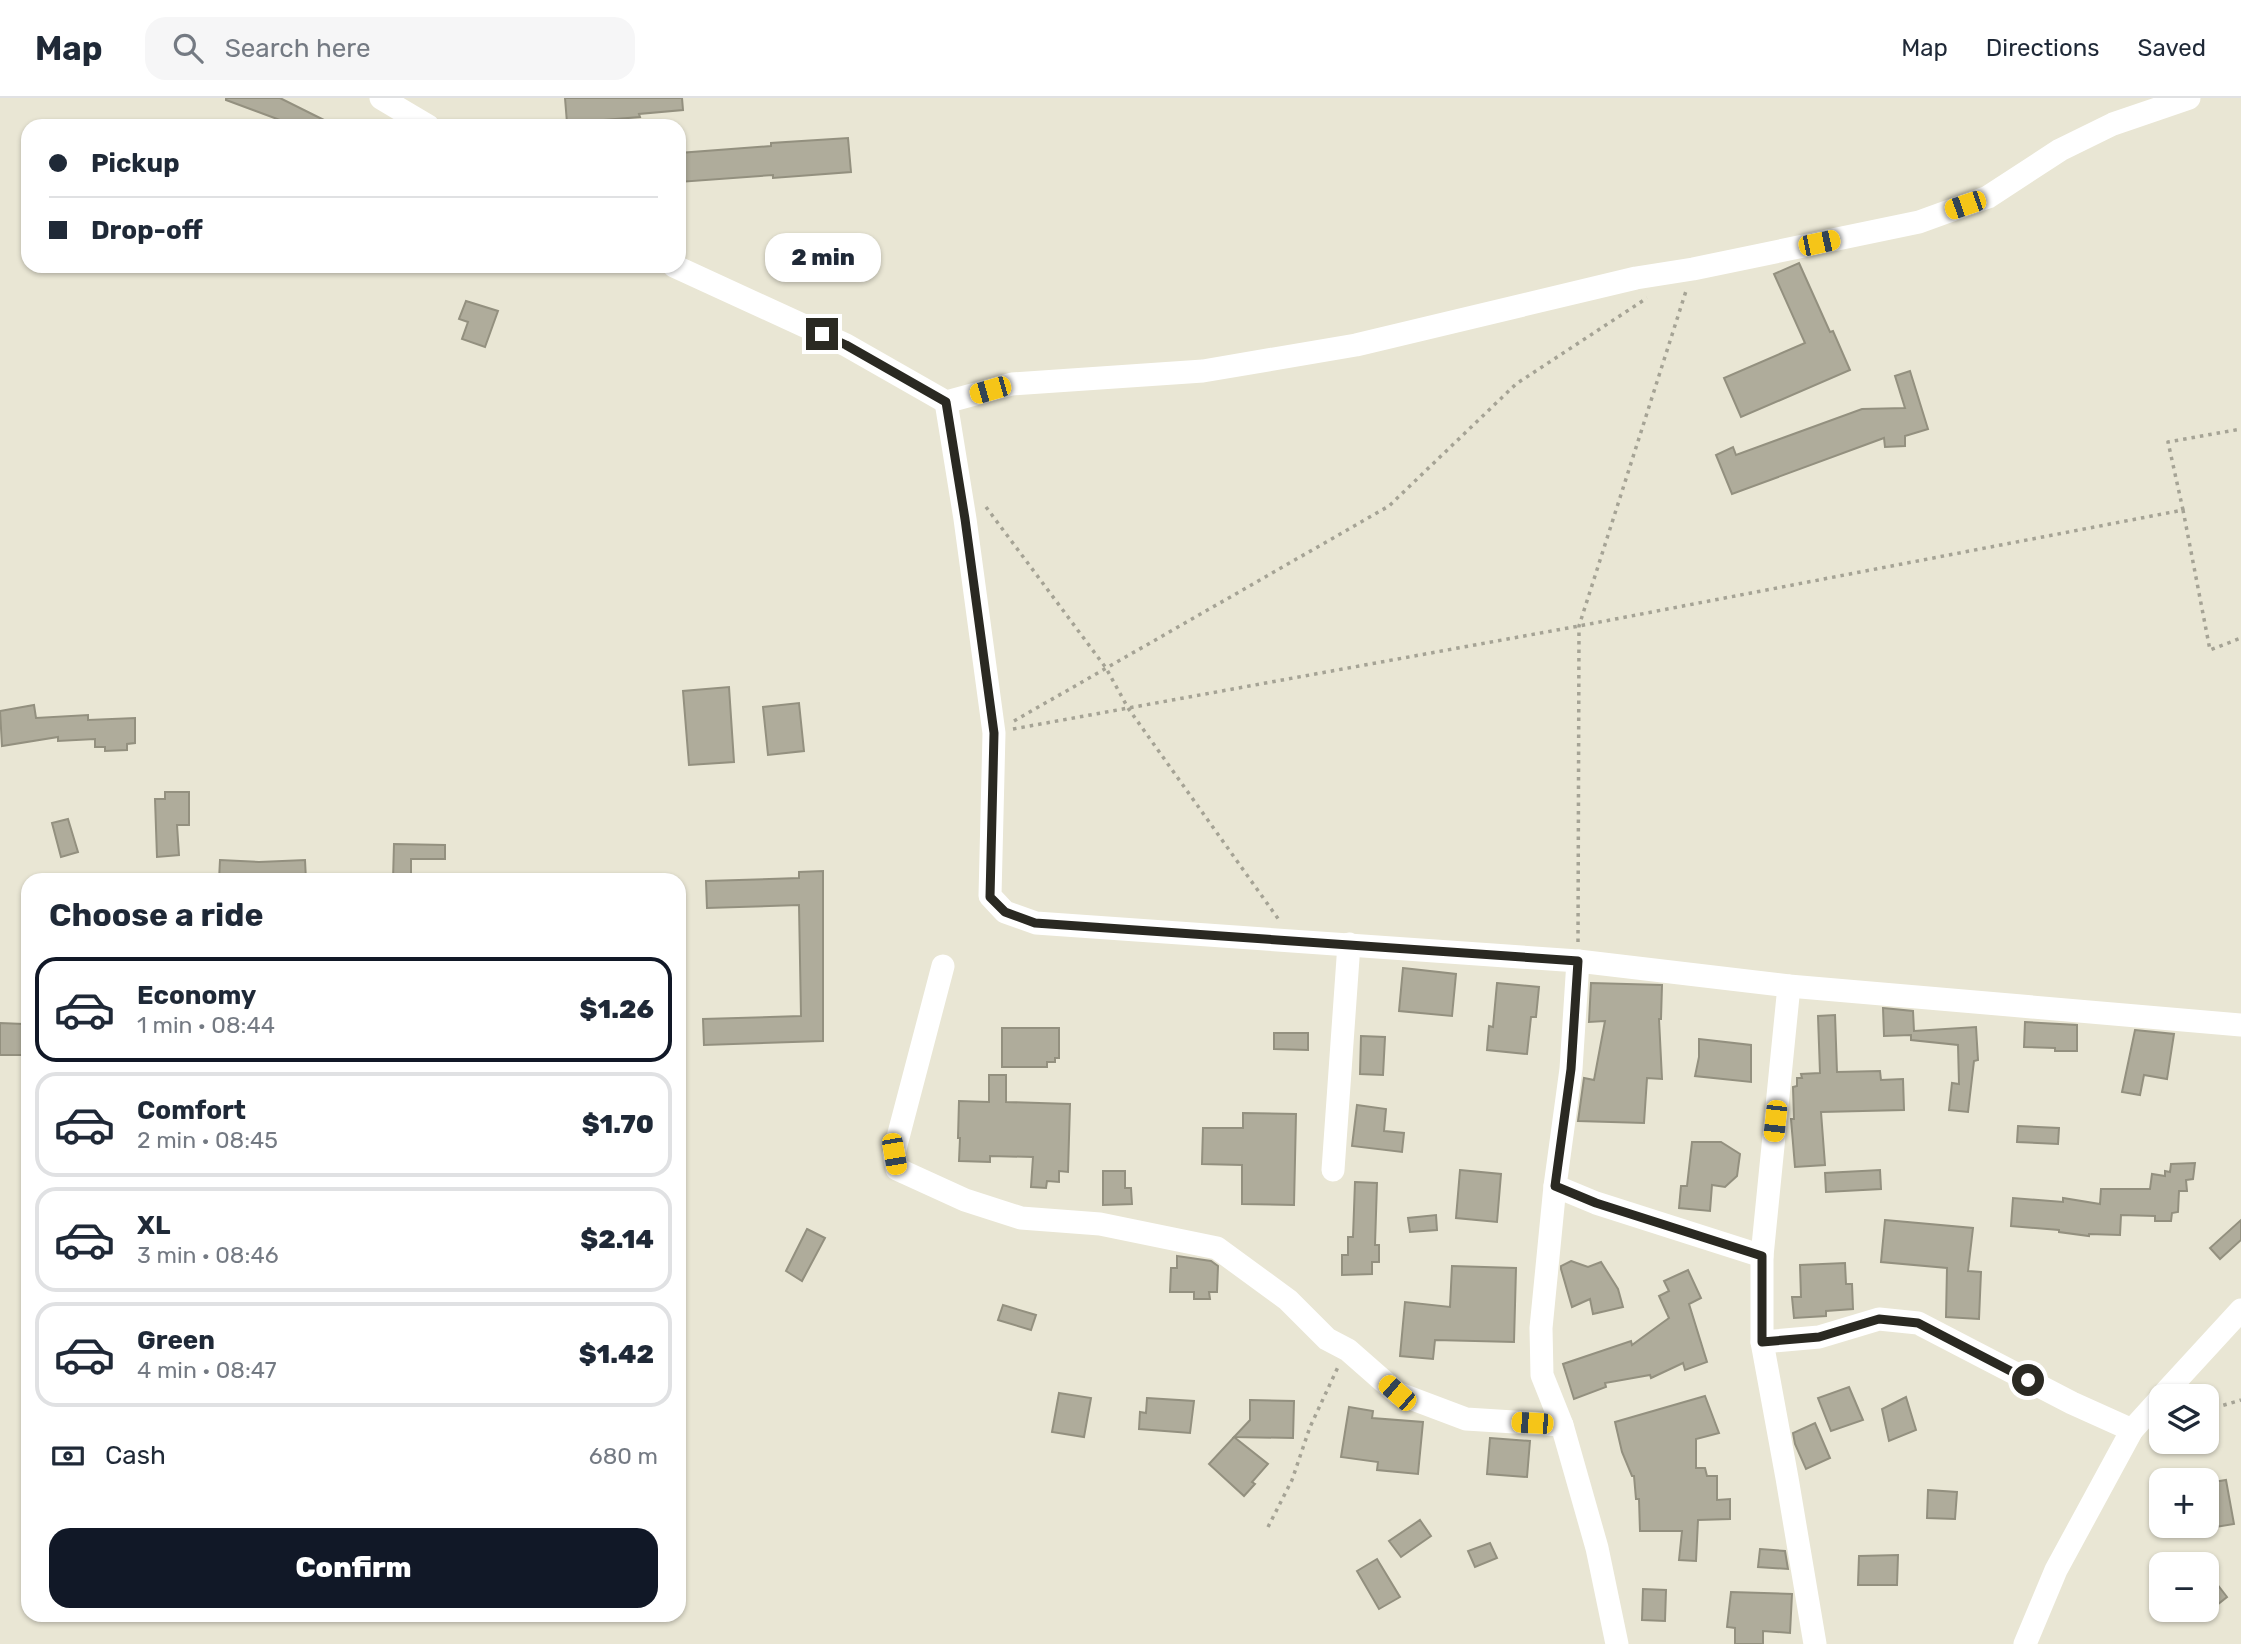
<!DOCTYPE html>
<meta charset="utf-8">
<style>
body{margin:0;font-family:Rubik,sans-serif;background:#f6f6f7;color:#1f2937;height:100vh;display:flex;flex-direction:column;font-size:26px;white-space:nowrap}
*{box-sizing:border-box;margin:0}
p{font-size:23px;color:#747a83}
.icon{flex:none;width:38px;height:38px;fill:none;stroke:currentColor;stroke-width:2;stroke-linecap:round;stroke-linejoin:round}
.map{position:relative;flex:1;overflow:hidden}
.panel{position:absolute;left:21px;top:775px;width:665px;height:749px;display:flex;flex-direction:column;background:#fff;border-radius:21px;box-shadow:0 2px 5px #0004}
.panel>*{flex:none}
.guide{position:absolute;left:21px;top:21px;width:665px;height:154px;border-radius:21px;box-shadow:0 2px 5px #0004;display:grid;align-content:center;height:154px;padding:0 28px;background:#fff}
.tools{position:absolute;left:2149px;top:1286px;display:grid;gap:14px}
.tools a{display:grid;place-items:center;width:70px;height:70px;border-radius:14px;background:#fff;box-shadow:0 2px 5px #0004;font-size:35px}
.end{position:absolute;width:32px;height:32px;margin:-16px;border:9px solid #2a2922;background:#fff;box-shadow:0 0 0 4px #fff}
.from{border-radius:50%}
.bubble{position:absolute;height:49px;border-radius:21px;background:#fff;box-shadow:0 2px 5px #0004;font-size:23px;font-weight:800;line-height:49px;text-align:center}
.car{position:absolute;width:21px;height:42px;margin:-21px -10px;border-radius:9px;box-shadow:0 0 5px 2px #0007;background:linear-gradient(#f5c518 24%,#345 0 40%,#f5c518 0 76%,#345 0 86%,#f5c518 0)}
.guide b{display:flex;align-items:center;gap:24px;height:66px;font-size:26px}
.guide b+b{border-top:2px solid #e0e1e3}
.guide i{width:18px;height:18px;background:#1f2937}
ul{padding:0;list-style:none}
li{display:flex;align-items:center;gap:21px;height:105px;margin:0 14px 10px;padding:0 14px;border:4px solid #e0e1e3;border-radius:21px}
li div{flex:1}
li b{display:block;font-size:26px}
li em{font-style:normal;font-weight:800}
li.on{border-color:#111827}
li>.icon{width:63px;height:63px;stroke-width:1.5}
h2{padding:0 28px;font-size:32px;line-height:84px}
.pay{display:flex;align-items:center;gap:18px;height:77px;padding:0 28px;font-size:26px}
.pay p{margin-inline-start:auto}
.button{display:flex;gap:14px;margin-top:auto;padding:14px 28px}
.button a{flex:1;height:80px;border-radius:21px;background:#111827;color:#fff;font-size:28px;font-weight:800;line-height:80px;text-align:center}
header{display:flex;align-items:center;gap:42px;box-sizing:border-box;height:98px;padding:0 35px;background:#fff;border-bottom:2px solid #e0e1e3}
header strong{font-size:33px}
nav{display:flex;gap:38px;margin-inline-start:auto;font-size:24px}
.search{width:490px;height:63px;background:#f6f6f7;display:flex;align-items:center;gap:18px;box-sizing:border-box;padding:0 24px;border-radius:21px;color:#747a83;font-size:26px}
.map>svg:first-child{display:block}
</style>
<header>
<strong>Map</strong>
<div class="search"><svg class="icon" aria-label="search" viewBox="0 0 24 24"><circle cx="10" cy="10" r="6"/><path d="M15 15l6 6"/></svg>Search here</div>
<nav><a>Map</a><a>Directions</a><a>Saved</a></nav>
</header>
<div class="map">
<svg width="2241" height="1546" viewBox="0 0 2241 1546">
<rect width="100%" height="100%" fill="#e9e6d4"/>
<!-- building -->
<g fill="#afac9b" stroke="#93907f" stroke-width="2">
<path d="M 226,0 L 280,0 L 336,28 L 296,28 L 226,2 Z"/>
<path d="M 565,0 L 682,0 L 683,12 L 639,16 L 640,19 L 567,25 Z"/>
<path d="M 848,40 L 851,74 L 773,80 L 773,77 L 679,84 L 679,55 L 771,48 L 771,45 Z"/>
<path d="M 1799,165 L 1830,234 L 1833,233 L 1850,272 L 1741,319 L 1724,280 L 1805,245 L 1774,176 Z"/>
<path d="M 466,203 L 498,213 L 485,249 L 462,241 L 468,224 L 459,221 Z"/>
<path d="M 1910,273 L 1928,331 L 1905,338 L 1905,348 L 1885,349 L 1884,340 L 1732,396 L 1716,357 L 1733,349 L 1736,357 L 1862,311 L 1905,310 L 1895,278 Z"/>
<path d="M 729,589 L 734,664 L 689,667 L 683,593 Z"/>
<path d="M 799,605 L 804,653 L 768,657 L 763,609 Z"/>
<path d="M 34,607 L 36,620 L 88,617 L 88,622 L 135,620 L 135,645 L 127,646 L 127,652 L 105,653 L 105,649 L 95,649 L 95,641 L 58,643 L 58,639 L 2,648 L 0,613 Z"/>
<path d="M 165,694 L 189,694 L 189,727 L 177,727 L 179,757 L 157,759 L 155,701 L 165,701 Z"/>
<path d="M 68,721 L 78,754 L 61,759 L 52,725 Z"/>
<path d="M 394,746 L 445,747 L 445,761 L 411,761 L 411,782 L 393,782 Z"/>
<path d="M 220,762 L 259,764 L 305,762 L 306,782 L 219,782 Z"/>
<path d="M 823,773 L 823,943 L 704,947 L 703,921 L 801,918 L 799,807 L 707,810 L 706,783 L 799,780 L 799,774 Z"/>
<path d="M 1403,870 L 1456,876 L 1452,918 L 1399,913 Z"/>
<path d="M 1497,885 L 1539,889 L 1536,919 L 1531,919 L 1527,956 L 1487,952 L 1489,928 L 1493,929 Z"/>
<path d="M 1591,885 L 1662,887 L 1661,921 L 1659,921 L 1662,981 L 1647,980 L 1644,1025 L 1578,1023 L 1584,980 L 1594,982 L 1605,923 L 1589,924 Z"/>
<path d="M 1883,910 L 1913,913 L 1914,933 L 1976,929 L 1978,962 L 1974,963 L 1968,1014 L 1949,1012 L 1952,985 L 1959,986 L 1958,947 L 1911,942 L 1911,937 L 1884,938 Z"/>
<path d="M 1835,917 L 1837,974 L 1880,973 L 1881,982 L 1903,981 L 1904,1012 L 1821,1014 L 1825,1067 L 1795,1069 L 1791,1021 L 1794,1021 L 1793,989 L 1797,988 L 1797,980 L 1802,980 L 1801,976 L 1820,975 L 1818,918 Z"/>
<path d="M 2025,924 L 2077,927 L 2077,953 L 2055,953 L 2055,950 L 2024,949 Z"/>
<path d="M 0,925 L 23,926 L 22,957 L 0,957 Z"/>
<path d="M 1002,930 L 1059,930 L 1059,960 L 1055,960 L 1055,964 L 1047,964 L 1047,969 L 1002,969 Z"/>
<path d="M 2135,932 L 2174,936 L 2167,981 L 2144,977 L 2140,997 L 2122,994 Z"/>
<path d="M 1274,935 L 1308,935 L 1308,952 L 1274,951 Z"/>
<path d="M 1361,938 L 1385,939 L 1383,977 L 1360,976 Z"/>
<path d="M 1699,941 L 1751,947 L 1751,984 L 1695,978 L 1699,959 Z"/>
<path d="M 989,977 L 1006,977 L 1006,1004 L 1070,1006 L 1068,1074 L 1059,1073 L 1059,1084 L 1047,1083 L 1046,1090 L 1031,1089 L 1033,1059 L 990,1058 L 990,1064 L 959,1063 L 960,1040 L 958,1040 L 959,1003 L 989,1004 Z"/>
<path d="M 1357,1007 L 1386,1011 L 1384,1033 L 1404,1035 L 1402,1054 L 1352,1048 Z"/>
<path d="M 1243,1015 L 1296,1016 L 1294,1107 L 1242,1106 L 1242,1067 L 1202,1066 L 1203,1030 L 1243,1030 Z"/>
<path d="M 2018,1028 L 2059,1030 L 2058,1046 L 2017,1044 Z"/>
<path d="M 1692,1044 L 1721,1044 L 1740,1056 L 1737,1078 L 1725,1089 L 1712,1087 L 1710,1113 L 1679,1110 L 1681,1088 L 1687,1088 Z"/>
<path d="M 2195,1065 L 2193,1081 L 2186,1082 L 2187,1093 L 2179,1093 L 2178,1114 L 2172,1115 L 2171,1123 L 2155,1123 L 2155,1118 L 2121,1117 L 2120,1137 L 2089,1136 L 2089,1138 L 2059,1134 L 2059,1132 L 2011,1128 L 2013,1100 L 2063,1104 L 2063,1100 L 2100,1106 L 2101,1091 L 2150,1091 L 2152,1076 L 2165,1078 L 2165,1073 L 2170,1074 L 2171,1066 Z"/>
<path d="M 1460,1072 L 1501,1076 L 1497,1124 L 1456,1120 Z"/>
<path d="M 1880,1072 L 1881,1091 L 1826,1094 L 1825,1075 Z"/>
<path d="M 1103,1073 L 1125,1073 L 1125,1090 L 1131,1090 L 1132,1106 L 1103,1107 Z"/>
<path d="M 1355,1084 L 1377,1085 L 1375,1147 L 1379,1147 L 1379,1164 L 1372,1164 L 1372,1176 L 1342,1177 L 1342,1157 L 1348,1157 L 1348,1139 L 1353,1139 Z"/>
<path d="M 1436,1117 L 1437,1132 L 1410,1134 L 1408,1120 Z"/>
<path d="M 1885,1122 L 1973,1130 L 1968,1173 L 1981,1174 L 1979,1221 L 1946,1219 L 1947,1170 L 1881,1164 Z"/>
<path d="M 2241,1122 L 2241,1142 L 2220,1161 L 2210,1150 Z"/>
<path d="M 807,1131 L 825,1140 L 802,1183 L 786,1173 Z"/>
<path d="M 1177,1158 L 1211,1163 L 1218,1168 L 1217,1194 L 1209,1194 L 1210,1201 L 1194,1201 L 1194,1194 L 1170,1194 L 1171,1170 L 1177,1170 Z"/>
<path d="M 1571,1163 L 1588,1169 L 1601,1164 L 1618,1191 L 1623,1209 L 1593,1216 L 1590,1201 L 1572,1209 L 1561,1171 L 1561,1168 Z"/>
<path d="M 1845,1165 L 1846,1186 L 1852,1186 L 1853,1211 L 1826,1213 L 1826,1218 L 1794,1220 L 1792,1199 L 1801,1199 L 1800,1167 Z"/>
<path d="M 1452,1168 L 1516,1170 L 1514,1244 L 1435,1242 L 1433,1261 L 1400,1258 L 1405,1204 L 1450,1209 Z"/>
<path d="M 1688,1172 L 1701,1200 L 1689,1206 L 1707,1264 L 1685,1272 L 1683,1265 L 1651,1280 L 1650,1277 L 1605,1285 L 1606,1289 L 1574,1301 L 1563,1266 L 1631,1243 L 1632,1247 L 1669,1220 L 1659,1198 L 1669,1193 L 1664,1183 Z"/>
<path d="M 1003,1207 L 1036,1217 L 1031,1232 L 998,1222 Z"/>
<path d="M 1849,1289 L 1863,1322 L 1831,1333 L 1818,1300 Z"/>
<path d="M 1059,1295 L 1091,1300 L 1084,1339 L 1052,1334 Z"/>
<path d="M 1705,1298 L 1719,1335 L 1696,1341 L 1696,1370 L 1705,1370 L 1707,1378 L 1717,1378 L 1717,1402 L 1730,1401 L 1730,1421 L 1698,1422 L 1696,1463 L 1679,1462 L 1682,1433 L 1640,1433 L 1639,1401 L 1636,1401 L 1634,1378 L 1632,1378 L 1622,1354 L 1615,1324 Z"/>
<path d="M 1906,1299 L 1916,1332 L 1889,1343 L 1882,1311 Z"/>
<path d="M 1147,1300 L 1194,1303 L 1190,1335 L 1139,1331 L 1140,1314 L 1146,1315 Z"/>
<path d="M 1250,1302 L 1294,1303 L 1293,1340 L 1234,1339 L 1250,1322 Z"/>
<path d="M 1349,1309 L 1373,1313 L 1372,1320 L 1423,1324 L 1418,1376 L 1377,1372 L 1378,1364 L 1341,1359 Z"/>
<path d="M 1815,1325 L 1830,1360 L 1806,1371 L 1795,1346 L 1793,1335 Z"/>
<path d="M 1234,1339 L 1268,1366 L 1252,1384 L 1255,1386 L 1244,1398 L 1209,1366 Z"/>
<path d="M 1490,1340 L 1530,1343 L 1527,1379 L 1487,1376 Z"/>
<path d="M 2226,1382 L 2234,1426 L 2209,1430 L 2207,1417 L 2207,1385 Z"/>
<path d="M 1928,1392 L 1957,1394 L 1955,1421 L 1927,1420 Z"/>
<path d="M 1420,1422 L 1431,1438 L 1401,1459 L 1389,1443 Z"/>
<path d="M 1490,1445 L 1497,1460 L 1475,1469 L 1468,1453 Z"/>
<path d="M 1760,1451 L 1785,1453 L 1788,1471 L 1758,1469 Z"/>
<path d="M 1898,1457 L 1897,1487 L 1858,1487 L 1859,1458 Z"/>
<path d="M 1377,1461 L 1400,1499 L 1379,1511 L 1357,1473 Z"/>
<path d="M 2207,1473 L 2227,1499 L 2207,1515 Z"/>
<path d="M 1643,1491 L 1666,1492 L 1665,1523 L 1642,1522 Z"/>
<path d="M 1731,1494 L 1792,1496 L 1790,1535 L 1763,1533 L 1763,1546 L 1735,1546 L 1735,1530 L 1727,1529 Z"/>
</g>
<g fill="none" stroke-linecap="round" stroke-linejoin="round">
<!-- path -->
<g stroke="#a5a395" stroke-width="3.5" stroke-dasharray="3.5 5" stroke-linecap="butt">
<path d="M 986,409 L 1106,570 L 1128,610 L 1279,822"/>
<path d="M 2183,412 L 2168,344 L 2241,331"/>
<path d="M 1014,623 L 1389,408 L 1516,286 L 1647,200"/>
<path d="M 1013,631 L 1579,528 L 2183,412 L 2210,552 L 2241,540"/>
<path d="M 1578,844 L 1579,528 L 1686,193"/>
<path d="M 2207,1312 L 2241,1302"/>
<path d="M 1268,1429 L 1292,1382 L 1310,1329 L 1338,1269"/>
</g>
<!-- street -->
<g stroke="#fff" stroke-width="23">
<path d="M 381,0 L 428,28"/>
<path d="M 674,168 L 846,247 L 946,304 L 1012,286 L 1203,273 L 1356,247 L 1636,180 L 1693,171 L 1919,124 L 1988,99 L 2060,52 L 2113,26 L 2189,0"/>
<path d="M 946,304 L 965,421 L 994,635 L 990,798 L 1005,814 L 1036,825 L 1578,863 L 1789,888 L 2241,927"/>
<path d="M 1578,863 L 1571,971 L 1555,1088 L 1596,1105 L 1762,1158"/>
<path d="M 943,868 L 897,1043 L 894,1056 L 897,1071 L 965,1102 L 1021,1120 L 1100,1126 L 1217,1150 L 1288,1202 L 1327,1241 L 1348,1252 L 1397,1295 L 1466,1321 L 1562,1327"/>
<path d="M 1789,888 L 1762,1158 L 1762,1244 L 1787,1380 L 1815,1546"/>
<path d="M 1333,1072 L 1349,846"/>
<path d="M 1555,1088 L 1541,1230 L 1542,1277 L 1562,1327 L 1597,1450 L 1617,1546"/>
<path d="M 1762,1244 L 1819,1239 L 1879,1221 L 1918,1225 L 2072,1305 L 2132,1332"/>
<path d="M 2162,1298 L 2241,1212"/>
<path d="M 2025,1546 L 2056,1472 L 2132,1332 L 2161,1300"/>
</g>
</g>
<g fill="none" stroke-linecap="round" stroke-linejoin="round">
<!-- route -->
<path stroke="#2a2922" stroke-width="9" d="M 822,236 L 846,247 L 946,304 L 965,421 L 994,635 L 990,799 L 1005,814 L 1035,825 L 1578,863 L 1571,971 L 1555,1088 L 1596,1105 L 1762,1158 L 1762,1244 L 1819,1239 L 1879,1221 L 1918,1225 L 2028,1282"/>
</g>
</svg>
<div class="tools">
<a><svg class="icon" aria-label="layers" viewBox="0 0 24 24"><path d="M12 4l9 5-9 5-9-5zM3 14l9 5 9-5"/></svg></a>
<a>+</a>
<a>−</a>
</div>
<i class="end from" style="left:2028px;top:1282px"></i>
<i class="end" style="left:822px;top:236px"></i>
<div class="bubble" style="left:765px;top:135px;width:116px">2 min</div>
<i class="car" style="left:1965px;top:107px;rotate:251deg"></i>
<i class="car" style="left:1819px;top:145px;rotate:78deg"></i>
<i class="car" style="left:990px;top:292px;rotate:254deg"></i>
<i class="car" style="left:1775px;top:1023px;rotate:186deg"></i>
<i class="car" style="left:894px;top:1056px;rotate:170deg"></i>
<i class="car" style="left:1397px;top:1295px;rotate:311deg"></i>
<i class="car" style="left:1532px;top:1325px;rotate:273deg"></i>
<div class="guide">
<b><i class="from"></i>Pickup</b>
<b><i></i>Drop-off</b>
</div>
<section class="panel">
<h2>Choose a ride</h2>
<ul>
<li class="on"><svg class="icon" aria-label="car" viewBox="0 0 24 24"><path d="M5 17H2v-5l4-1 3-4h7l3 4 3 1v5h-3M9 17h6M6 11h13"/><circle cx="7" cy="17" r="2"/><circle cx="17" cy="17" r="2"/></svg><div><b>Economy</b><p>1 min · 08:44</p></div><em>$1.26</em></li>
<li><svg class="icon" aria-label="car" viewBox="0 0 24 24"><path d="M5 17H2v-5l4-1 3-4h7l3 4 3 1v5h-3M9 17h6M6 11h13"/><circle cx="7" cy="17" r="2"/><circle cx="17" cy="17" r="2"/></svg><div><b>Comfort</b><p>2 min · 08:45</p></div><em>$1.70</em></li>
<li><svg class="icon" aria-label="car" viewBox="0 0 24 24"><path d="M5 17H2v-5l4-1 3-4h7l3 4 3 1v5h-3M9 17h6M6 11h13"/><circle cx="7" cy="17" r="2"/><circle cx="17" cy="17" r="2"/></svg><div><b>XL</b><p>3 min · 08:46</p></div><em>$2.14</em></li>
<li><svg class="icon" aria-label="car" viewBox="0 0 24 24"><path d="M5 17H2v-5l4-1 3-4h7l3 4 3 1v5h-3M9 17h6M6 11h13"/><circle cx="7" cy="17" r="2"/><circle cx="17" cy="17" r="2"/></svg><div><b>Green</b><p>4 min · 08:47</p></div><em>$1.42</em></li>
</ul>
<div class="pay"><svg class="icon" aria-label="cash" viewBox="0 0 24 24"><path d="M3 7h18v10H3z"/><circle cx="12" cy="12" r="2"/></svg>Cash<p>680 m</p></div>
<div class="button"><a>Confirm</a></div>
</section>
</div>
